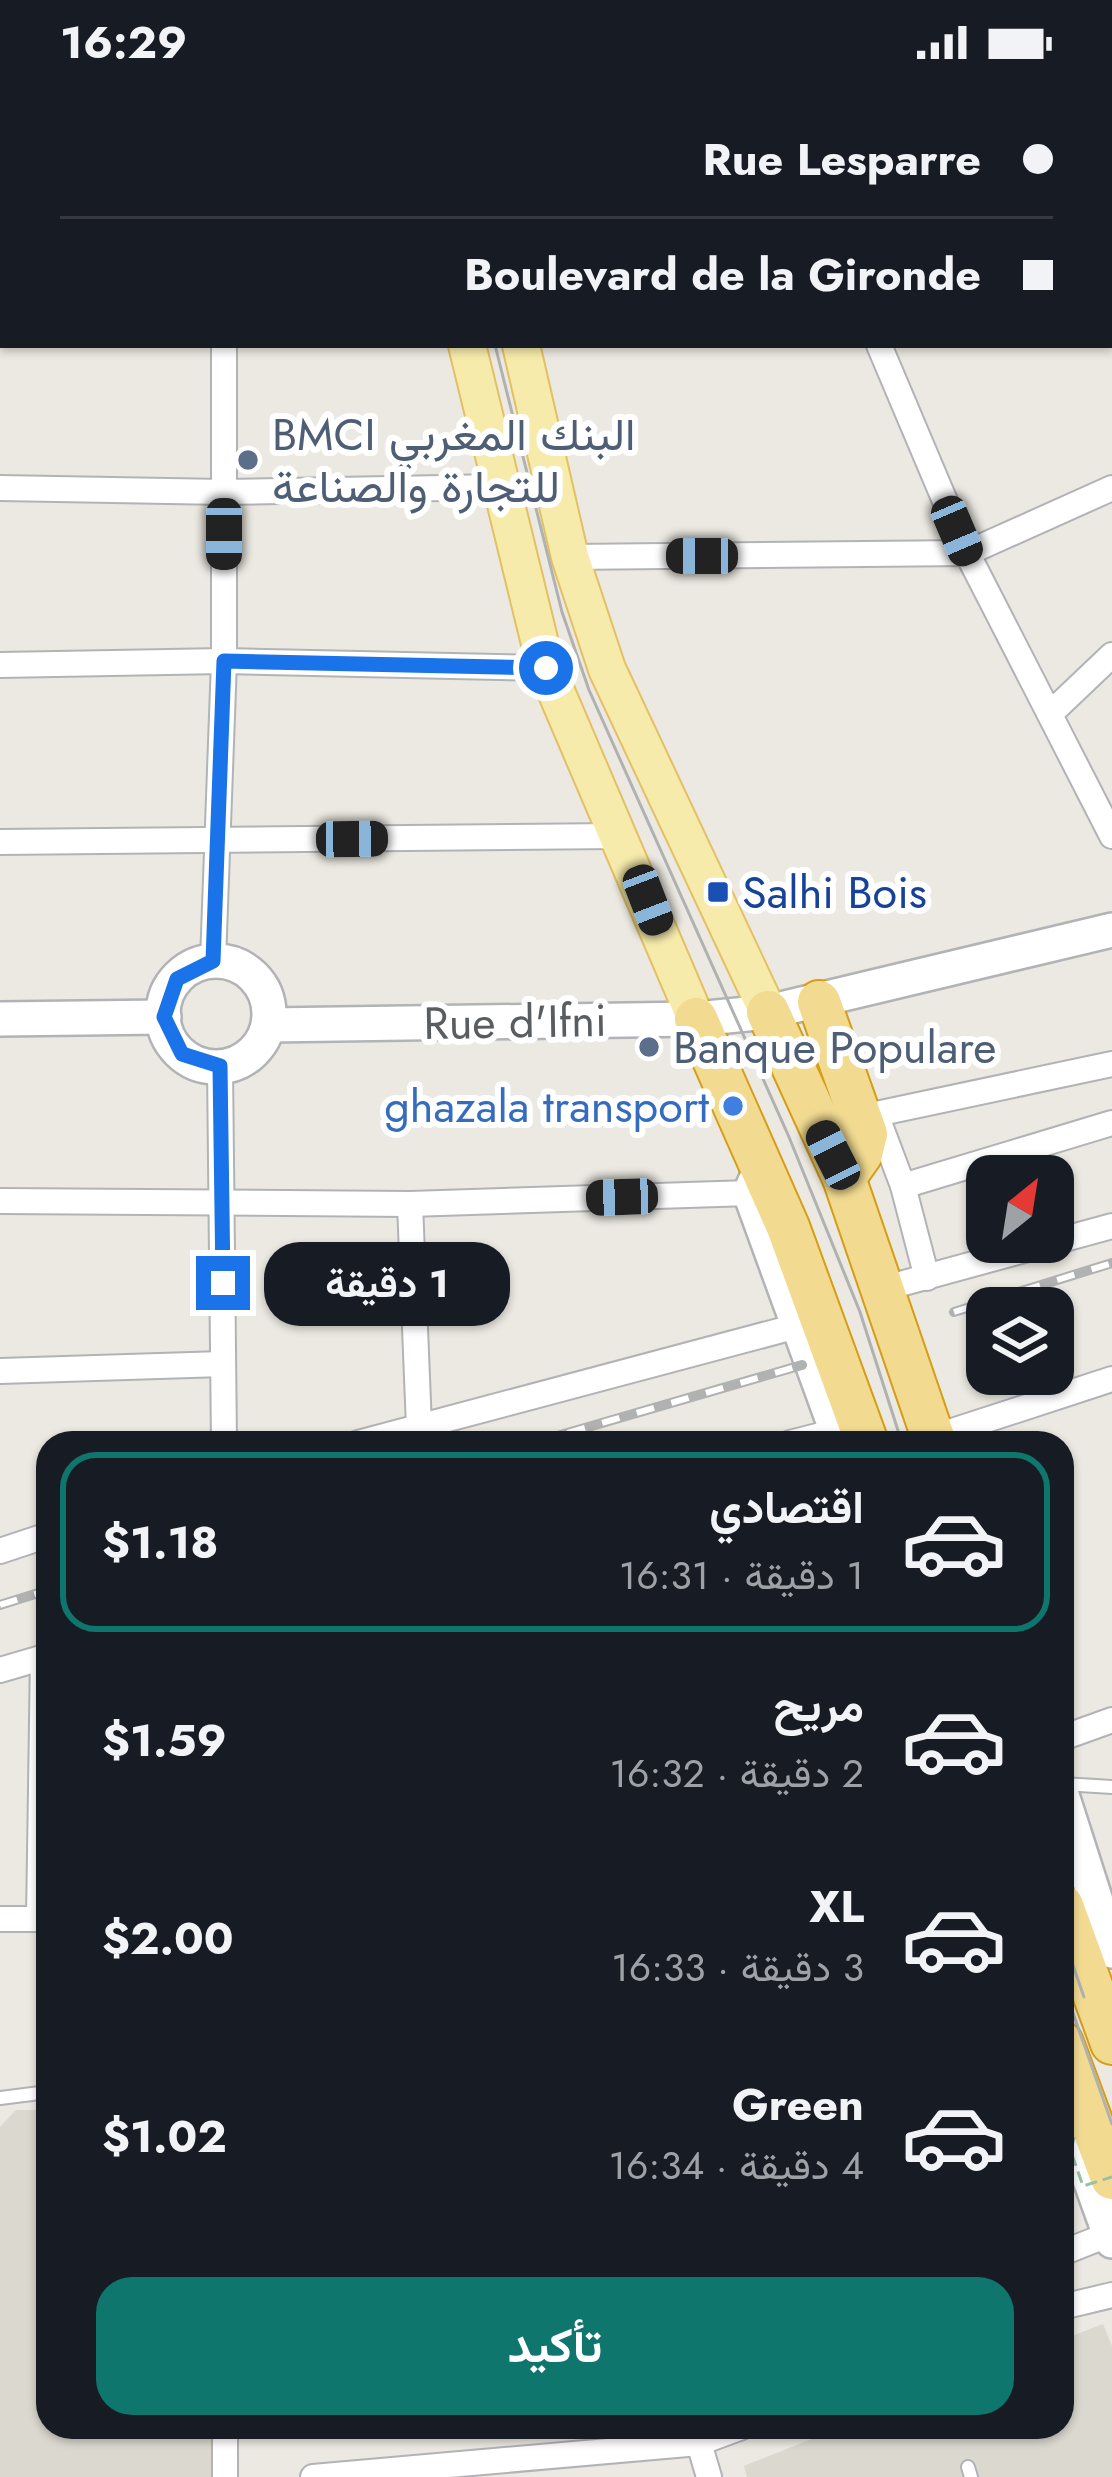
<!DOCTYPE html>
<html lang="ar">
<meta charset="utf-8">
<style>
body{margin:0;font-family:Jost,Vazirmatn,sans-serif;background:#242831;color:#f1f3f6;direction:rtl;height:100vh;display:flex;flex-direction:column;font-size:45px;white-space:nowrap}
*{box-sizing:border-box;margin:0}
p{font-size:39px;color:#9ea1a6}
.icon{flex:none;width:66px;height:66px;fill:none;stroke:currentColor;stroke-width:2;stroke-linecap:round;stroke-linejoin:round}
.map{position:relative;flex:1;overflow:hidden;direction:ltr}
.details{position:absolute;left:36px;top:1347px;width:1038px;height:1008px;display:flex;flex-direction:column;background:#171b24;border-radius:36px;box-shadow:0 3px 9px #0004;direction:rtl}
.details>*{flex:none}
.hud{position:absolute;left:0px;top:0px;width:1113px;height:264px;box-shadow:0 3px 9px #0004;direction:rtl;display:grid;align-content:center;height:264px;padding:0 60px;background:#171b24}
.needle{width:78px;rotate:30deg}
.fabs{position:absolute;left:966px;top:1071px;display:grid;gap:24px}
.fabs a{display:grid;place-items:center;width:108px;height:108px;border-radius:24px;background:#171b24;box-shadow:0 3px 9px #0004;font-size:60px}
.end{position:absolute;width:54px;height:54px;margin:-27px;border:15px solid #1a73e8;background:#fff;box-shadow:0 0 0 6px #fff}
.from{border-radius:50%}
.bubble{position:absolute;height:84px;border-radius:36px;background:#171b24;box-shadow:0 3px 9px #0004;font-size:39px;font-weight:700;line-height:84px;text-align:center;direction:rtl}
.car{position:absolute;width:36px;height:72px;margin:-36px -18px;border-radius:15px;box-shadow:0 0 9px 3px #0007;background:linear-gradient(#222 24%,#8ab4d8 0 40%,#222 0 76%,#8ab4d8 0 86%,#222 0)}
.hud b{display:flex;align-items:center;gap:42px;height:114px;font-size:45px}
.hud b+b{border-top:3px solid #363941}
.hud i{width:30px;height:30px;background:#f1f3f6}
ul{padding:21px 0 0;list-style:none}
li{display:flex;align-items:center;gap:36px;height:180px;margin:0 24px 18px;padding:0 36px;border:6px solid transparent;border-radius:36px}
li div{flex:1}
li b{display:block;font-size:45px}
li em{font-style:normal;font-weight:700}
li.active{border-color:#0f766e}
li>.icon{width:108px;height:108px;stroke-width:1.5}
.button{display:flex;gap:24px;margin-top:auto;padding:24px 60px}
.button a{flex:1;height:138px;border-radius:36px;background:#0f766e;color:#fff;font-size:48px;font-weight:700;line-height:138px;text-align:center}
.status{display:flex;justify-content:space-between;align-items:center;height:84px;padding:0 60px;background:#171b24;direction:ltr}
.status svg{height:33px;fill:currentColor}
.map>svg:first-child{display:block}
</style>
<div class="status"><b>16:29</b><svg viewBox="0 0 49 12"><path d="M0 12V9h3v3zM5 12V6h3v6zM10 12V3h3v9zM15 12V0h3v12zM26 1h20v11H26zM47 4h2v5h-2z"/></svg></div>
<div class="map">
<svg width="1112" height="2393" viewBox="0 0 1112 2393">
<rect width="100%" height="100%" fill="#ebe9e1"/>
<!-- education -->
<g fill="#dbd8cf">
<path d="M 16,2026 L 48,2026 L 48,2343 L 213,2343 L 215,2393 L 0,2393 L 0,2043 Z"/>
<path d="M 1103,2240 L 1112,2262 L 1112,2393 L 747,2393 L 744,2382 L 842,2343 L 1062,2343 L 1062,2256 Z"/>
</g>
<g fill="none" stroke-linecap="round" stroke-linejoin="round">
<defs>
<g id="lane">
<path d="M 1063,1700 L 1112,1703"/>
<path d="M 0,2014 L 48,2008"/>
<path d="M 968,2383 L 971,2393"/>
</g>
<g id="street">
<path d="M 222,0 L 222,3"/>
<path d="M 794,0 L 795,3"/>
<path d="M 1110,189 L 1112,188"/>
<path d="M 0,250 L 3,250"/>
<path d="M 879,261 L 967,469 L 1112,752"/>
<path d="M 0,404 L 224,408 L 498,403"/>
<path d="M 570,473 L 967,469 L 1112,404"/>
<path d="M 0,581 L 224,577 L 546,584"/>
<path d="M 1052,628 L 1112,571"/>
<path d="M 0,758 L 619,752"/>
<path d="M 213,877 L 224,577 L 224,261"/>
<path d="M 220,982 L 224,1359"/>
<path d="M 862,1033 L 1112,980"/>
<path d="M 877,1033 L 903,1102 L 927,1194"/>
<path d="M 903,1102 L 1112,1039"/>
<path d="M 0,1117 L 410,1120 L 750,1109"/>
<path d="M 410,1120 L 419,1343"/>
<path d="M 882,1205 L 1112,1142"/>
<path d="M 0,1287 L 223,1280"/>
<path d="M 934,1353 L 1112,1295"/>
<path d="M 358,1359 L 801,1241"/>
<path d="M 790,1359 L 837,1347"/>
<path d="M 0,1467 L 48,1451"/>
<path d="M 0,1586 L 48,1572"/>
<path d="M 1062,1654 L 1112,1636"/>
<path d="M 0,1835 L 48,1835"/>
<path d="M 39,1835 L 43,1573"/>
<path d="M 1062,2169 L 1110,2150"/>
<path d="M 1062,2223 L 1112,2211"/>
<path d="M 699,2359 L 709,2393"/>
<path d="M 225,2393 L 225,2343"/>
<path d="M 313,2393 L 699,2359 L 742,2343"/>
</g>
<g id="secondary">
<circle cx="216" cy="930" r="53"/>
<path d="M 0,935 L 164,933"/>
<path d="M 269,941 L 696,935 L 768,928 L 1112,846"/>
<path d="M 761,1084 L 750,1109 L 841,1359"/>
<path d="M 1062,1711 L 1112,1867"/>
<path d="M 1062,2018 L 1112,2157"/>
</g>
<g id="primary">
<path d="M 412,3 L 412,0"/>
<path d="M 463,3 L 463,0"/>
<path d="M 467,261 L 546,584 L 696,935"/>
<path d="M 521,261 L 570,473 L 607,585 L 768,928"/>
</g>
<g id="highway">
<path d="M 819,918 L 866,1050 L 861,1070 L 844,1094"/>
<path d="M 768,928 L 844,1094 L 935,1359"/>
<path d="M 696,935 L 788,1143 L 867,1359"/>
<path d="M 1062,1822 L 1112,1959"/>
<path d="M 1062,1959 L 1112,2094"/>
</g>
</defs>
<!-- lane casing -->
<use href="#lane" stroke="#b2b3b7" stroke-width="16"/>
<!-- street casing -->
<use href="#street" stroke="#b2b3b7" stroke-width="28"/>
<!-- secondary casing -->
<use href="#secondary" stroke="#b1b3b7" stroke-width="38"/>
<!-- primary casing -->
<use href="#primary" stroke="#e2c063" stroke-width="40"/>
<!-- highway casing -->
<use href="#highway" stroke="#d69d16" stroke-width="46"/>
<!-- lane -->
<use href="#lane" stroke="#fff" stroke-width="12"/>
<!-- street -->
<use href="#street" stroke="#fff" stroke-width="24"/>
<!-- secondary -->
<use href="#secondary" stroke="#fff" stroke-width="33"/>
<!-- primary -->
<use href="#primary" stroke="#f6ebab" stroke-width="36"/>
<!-- highway -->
<use href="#highway" stroke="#f2db91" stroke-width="42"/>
<!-- tram -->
<g stroke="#b0b1b1" stroke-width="3">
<path d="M 441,0 L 441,3"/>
<path d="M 495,261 L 562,528 L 589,606 L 789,1053 L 860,1228 L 902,1359"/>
<path d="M 1062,1850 L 1084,1913"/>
<path d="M 1062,1898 L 1112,2040"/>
</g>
<defs>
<g id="rail">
<path d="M 954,1228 L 1112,1179"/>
<path d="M 533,1359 L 802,1281"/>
<path d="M 0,1521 L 48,1506"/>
</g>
</defs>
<!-- rail casing -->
<use href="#rail" stroke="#b0b1b1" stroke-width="10"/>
<!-- rail -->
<use href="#rail" stroke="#fff" stroke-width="6" stroke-dasharray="18" stroke-linecap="butt"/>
<!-- path-bridge -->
<path stroke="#9ac1a5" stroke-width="3" stroke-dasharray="12 6" stroke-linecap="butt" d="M 1074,2053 L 1071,2068 L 1083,2102 L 1112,2093"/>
</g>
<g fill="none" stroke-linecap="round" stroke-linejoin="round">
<!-- route -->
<path stroke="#1a73e8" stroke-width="15" d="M 223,1199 L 220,982 L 182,970 L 164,933 L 177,895 L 213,877 L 224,577 L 546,584"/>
</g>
<!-- markers -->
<g fill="#5c6f8a" stroke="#fff" stroke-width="4.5">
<circle cx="248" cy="376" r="12"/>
<circle cx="649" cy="963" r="12"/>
</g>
<rect fill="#1a4fb4" stroke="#fff" stroke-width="4.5" x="706" y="796" width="24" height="24" rx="6"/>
<circle fill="#3f7fe0" stroke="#fff" stroke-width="4.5" cx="733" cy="1022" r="12"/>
<g text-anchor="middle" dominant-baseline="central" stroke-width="12" stroke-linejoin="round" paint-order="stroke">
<!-- service labels -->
<g font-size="45" fill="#4e5e75" stroke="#fff" text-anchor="start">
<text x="272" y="350">BMCI البنك المغربي<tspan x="272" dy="52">للتجارة والصناعة</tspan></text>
<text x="673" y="963">Banque Populare</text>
</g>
<!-- transit labels -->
<g font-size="45" fill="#164399" stroke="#fff" text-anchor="start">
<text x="742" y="808">Salhi Bois</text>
</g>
<!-- street labels -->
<g font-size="45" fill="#5a5d60" stroke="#fff">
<text transform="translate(515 938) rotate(-1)">Rue d'Ifni</text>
</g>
<!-- shop labels -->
<g font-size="45" fill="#366cbe" stroke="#fff" text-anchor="end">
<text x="709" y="1022">ghazala transport</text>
</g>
</g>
</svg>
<div class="fabs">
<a><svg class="needle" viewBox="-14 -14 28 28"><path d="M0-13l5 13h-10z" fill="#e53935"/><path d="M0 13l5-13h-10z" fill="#9ea1a6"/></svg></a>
<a><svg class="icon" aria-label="layers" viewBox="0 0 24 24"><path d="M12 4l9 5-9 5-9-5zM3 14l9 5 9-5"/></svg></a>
</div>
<i class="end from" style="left:546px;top:584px"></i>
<i class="end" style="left:223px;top:1199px"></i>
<div class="bubble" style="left:264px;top:1158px;width:246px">1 دقيقة</div>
<i class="car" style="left:957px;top:447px;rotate:157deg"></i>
<i class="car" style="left:224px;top:450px;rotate:180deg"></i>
<i class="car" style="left:702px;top:472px;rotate:270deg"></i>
<i class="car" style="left:352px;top:755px;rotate:89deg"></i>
<i class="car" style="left:648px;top:816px;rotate:159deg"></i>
<i class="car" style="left:833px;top:1071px;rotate:333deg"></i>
<i class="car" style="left:622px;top:1113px;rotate:268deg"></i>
<div class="hud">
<b><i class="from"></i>Rue Lesparre</b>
<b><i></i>Boulevard de la Gironde</b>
</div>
<section class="details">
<ul>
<li class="active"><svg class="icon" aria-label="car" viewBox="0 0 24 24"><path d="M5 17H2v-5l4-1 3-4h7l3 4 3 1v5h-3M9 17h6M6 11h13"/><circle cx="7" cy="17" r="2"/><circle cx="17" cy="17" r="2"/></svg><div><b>اقتصادي</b><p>1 دقيقة · 16:31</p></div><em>$1.18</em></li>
<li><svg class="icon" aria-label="car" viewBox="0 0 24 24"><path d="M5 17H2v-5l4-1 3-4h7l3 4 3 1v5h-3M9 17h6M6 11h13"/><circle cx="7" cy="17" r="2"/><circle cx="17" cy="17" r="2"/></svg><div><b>مريح</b><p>2 دقيقة · 16:32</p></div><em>$1.59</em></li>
<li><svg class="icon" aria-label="car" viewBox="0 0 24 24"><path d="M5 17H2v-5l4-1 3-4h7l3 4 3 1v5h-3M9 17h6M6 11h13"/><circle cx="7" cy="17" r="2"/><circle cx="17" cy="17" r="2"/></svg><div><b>XL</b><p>3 دقيقة · 16:33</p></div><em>$2.00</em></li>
<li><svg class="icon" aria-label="car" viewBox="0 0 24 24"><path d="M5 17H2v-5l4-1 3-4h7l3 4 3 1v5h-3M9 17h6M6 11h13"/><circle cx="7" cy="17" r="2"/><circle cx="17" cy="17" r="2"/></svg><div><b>Green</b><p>4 دقيقة · 16:34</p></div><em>$1.02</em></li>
</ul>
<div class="button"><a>تأكيد</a></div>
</section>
</div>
